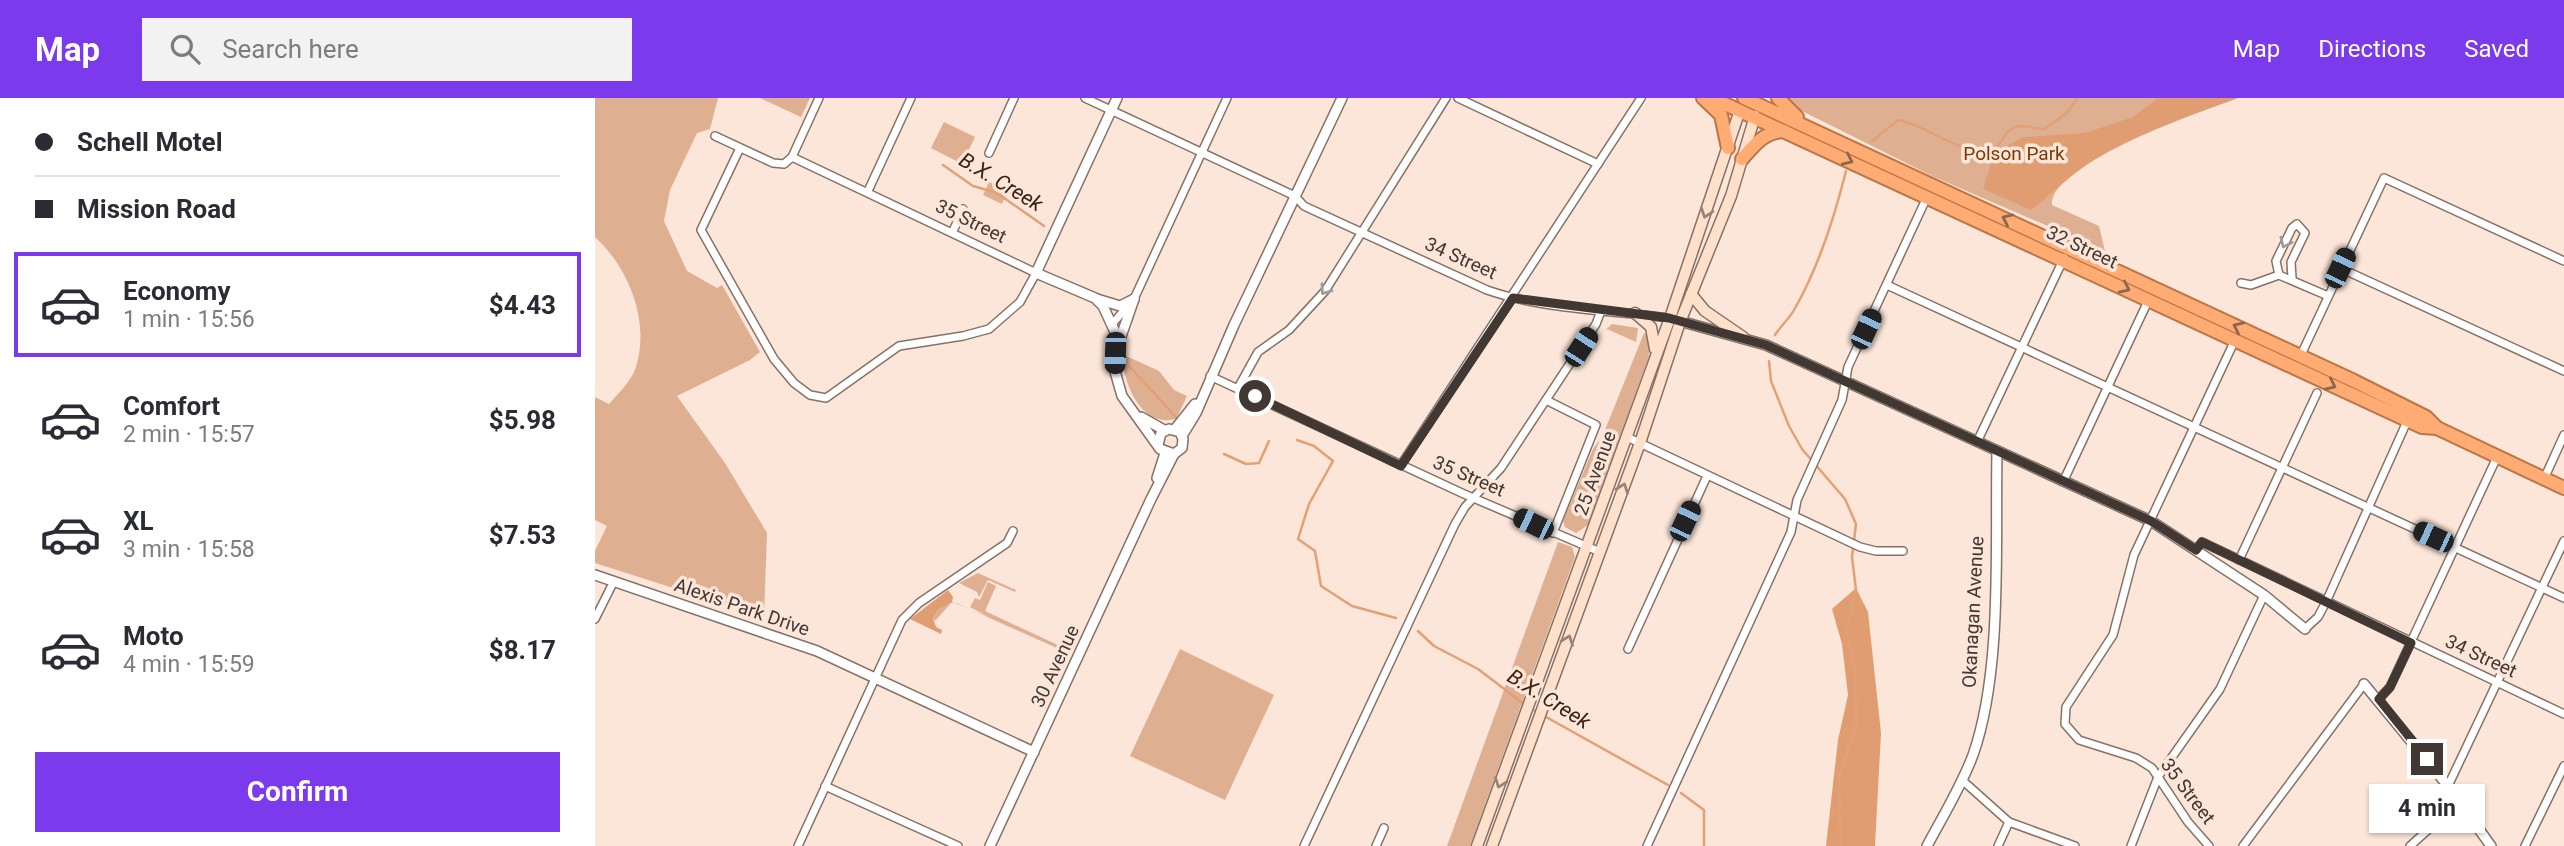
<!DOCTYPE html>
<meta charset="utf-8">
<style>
body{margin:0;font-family:Roboto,sans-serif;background:#f2f2f3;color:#2b2b33;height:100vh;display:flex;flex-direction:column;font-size:26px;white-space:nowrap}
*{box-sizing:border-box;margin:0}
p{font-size:23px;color:#7c7c81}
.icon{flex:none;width:38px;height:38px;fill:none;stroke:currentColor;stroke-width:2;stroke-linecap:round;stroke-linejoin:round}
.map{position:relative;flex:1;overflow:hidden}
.side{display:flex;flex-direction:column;background:#fff;width:595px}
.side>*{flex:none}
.top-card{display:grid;align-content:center;height:154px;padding:0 35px;background:#fff}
.end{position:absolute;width:32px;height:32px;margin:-16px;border:9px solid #413833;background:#fff;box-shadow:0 0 0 4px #fff}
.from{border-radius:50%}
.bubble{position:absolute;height:49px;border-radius:0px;background:#fff;box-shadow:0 2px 5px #0004;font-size:23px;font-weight:700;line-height:49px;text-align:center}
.car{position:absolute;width:21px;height:42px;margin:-21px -10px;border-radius:9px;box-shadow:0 0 5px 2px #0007;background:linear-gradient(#222 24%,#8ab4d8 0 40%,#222 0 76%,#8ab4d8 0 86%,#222 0)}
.top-card b{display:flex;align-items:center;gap:24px;height:66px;font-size:26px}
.top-card b+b{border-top:2px solid #e1e1e2}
.top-card i{width:18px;height:18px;background:#2b2b33}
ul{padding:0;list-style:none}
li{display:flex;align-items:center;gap:21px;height:105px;margin:0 14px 10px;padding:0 21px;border:4px solid transparent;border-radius:0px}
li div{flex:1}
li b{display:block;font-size:26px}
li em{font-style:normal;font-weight:700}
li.selected{border-color:#7c3aed}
li>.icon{width:63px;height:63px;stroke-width:1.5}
.action{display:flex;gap:14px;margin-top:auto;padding:14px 35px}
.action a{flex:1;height:80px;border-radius:0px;background:#7c3aed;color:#fff;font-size:28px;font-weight:700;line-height:80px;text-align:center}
header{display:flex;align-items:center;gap:42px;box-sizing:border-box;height:98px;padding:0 35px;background:#7c3aed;color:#fff}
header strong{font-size:33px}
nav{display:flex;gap:38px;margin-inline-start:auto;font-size:24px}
.search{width:490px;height:63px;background:#f2f2f3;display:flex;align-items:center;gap:18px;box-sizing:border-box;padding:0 24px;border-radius:0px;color:#7c7c81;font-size:26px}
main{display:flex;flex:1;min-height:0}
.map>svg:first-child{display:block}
</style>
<header>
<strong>Map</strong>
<div class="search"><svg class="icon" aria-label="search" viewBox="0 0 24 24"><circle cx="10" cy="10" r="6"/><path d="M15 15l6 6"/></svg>Search here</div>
<nav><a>Map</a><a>Directions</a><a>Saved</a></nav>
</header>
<main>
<section class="side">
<div class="top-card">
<b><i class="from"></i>Schell Motel</b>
<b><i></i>Mission Road</b>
</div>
<ul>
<li class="selected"><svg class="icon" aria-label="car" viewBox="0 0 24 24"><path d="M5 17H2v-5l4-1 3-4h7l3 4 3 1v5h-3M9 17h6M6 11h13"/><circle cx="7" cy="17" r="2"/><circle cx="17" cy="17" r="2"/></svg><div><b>Economy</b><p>1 min · 15:56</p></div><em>$4.43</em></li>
<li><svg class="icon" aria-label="car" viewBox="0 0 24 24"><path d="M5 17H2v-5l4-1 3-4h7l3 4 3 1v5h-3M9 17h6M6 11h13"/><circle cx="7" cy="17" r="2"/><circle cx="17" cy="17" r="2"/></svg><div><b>Comfort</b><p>2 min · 15:57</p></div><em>$5.98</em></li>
<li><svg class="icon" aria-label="car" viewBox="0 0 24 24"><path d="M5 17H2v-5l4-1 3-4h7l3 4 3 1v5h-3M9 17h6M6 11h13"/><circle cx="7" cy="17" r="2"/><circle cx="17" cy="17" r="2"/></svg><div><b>XL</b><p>3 min · 15:58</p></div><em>$7.53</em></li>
<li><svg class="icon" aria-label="car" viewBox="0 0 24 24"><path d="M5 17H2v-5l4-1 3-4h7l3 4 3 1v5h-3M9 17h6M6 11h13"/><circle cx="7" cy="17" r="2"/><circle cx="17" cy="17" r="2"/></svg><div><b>Moto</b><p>4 min · 15:59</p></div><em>$8.17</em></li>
</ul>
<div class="action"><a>Confirm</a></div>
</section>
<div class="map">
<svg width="1969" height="748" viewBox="0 0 1969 748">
<rect width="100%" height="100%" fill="#fce6d9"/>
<!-- green -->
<g fill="#dfaf92">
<path d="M 0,0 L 123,0 L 115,31 L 102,35 L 75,92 L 69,123 L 92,173 L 122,190 L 127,187 L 165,254 L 155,262 L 82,298 L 130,365 L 172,435 L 169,519 L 0,465 L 0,453 L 12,428 L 0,422 L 0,299 L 14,306 C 22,297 35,284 40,272 C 56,226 35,171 0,139 Z"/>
<path d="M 165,0 L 215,0 L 206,19 Z"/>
<path d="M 1192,0 L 1643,0 C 1610,12 1454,66 1457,107 L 1504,128 L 1510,153 L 1337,78 L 1207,13 Z"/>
<path d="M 349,24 L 380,39 L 367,66 L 336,50 Z"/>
<path d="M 394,84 L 413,92 L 407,106 L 388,97 Z"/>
<path d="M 1017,226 L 1043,230 L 1041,244 L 1012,231 L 1006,236 Z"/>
<path d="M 1049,235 L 1054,239 L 1054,258 L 993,427 L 981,435 L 970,429 L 968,423 L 998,351 L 1008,337 Z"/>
<path d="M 527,256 L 564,273 L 579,292 L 592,298 L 581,321 C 545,330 528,284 527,256 Z"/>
<path d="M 963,444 L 977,449 L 980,459 L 875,748 L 852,748 Z"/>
<path d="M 383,475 L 421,492 L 420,494 L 393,482 L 384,499 L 382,494 L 364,485 Z"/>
<path d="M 393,484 L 401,488 L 390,513 L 465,548 L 470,539 L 479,543 L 473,555 L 361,505 L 356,505 L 340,523 L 338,520 L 342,513 L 357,504 L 394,519 L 375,509 L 380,500 L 385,502 Z"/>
<path d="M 585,551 L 679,597 L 630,702 L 535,658 Z"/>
</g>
<!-- forest -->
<g fill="#e09d72">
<path d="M 1563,0 L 1643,0 C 1592,19 1536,36 1490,68 C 1471,81 1454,98 1436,112 L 1388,91 L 1399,55 L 1429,39 L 1490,35 L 1538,19 Z"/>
<path d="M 1261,490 L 1273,514 L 1286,635 L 1280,748 L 1231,748 L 1243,642 L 1253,597 L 1247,546 L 1237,511 Z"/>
<path d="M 353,492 L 358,499 L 357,504 L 342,513 L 338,520 L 341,529 L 347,532 L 346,536 L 315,521 Z"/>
</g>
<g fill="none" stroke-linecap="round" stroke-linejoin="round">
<!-- stream -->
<g stroke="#e4a075" stroke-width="2.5">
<path d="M 1277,43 L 1303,22 C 1334,28 1362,55 1395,54 C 1408,48 1409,29 1425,28 C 1433,28 1441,31 1449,31 L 1472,15 L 1482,0"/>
<path d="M 348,67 L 378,88 L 402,95 L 449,128"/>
<path d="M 1180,237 C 1185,229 1194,221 1199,212 C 1224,169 1239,121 1251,73"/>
<path d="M 1174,263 L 1176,283 L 1194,328 L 1207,351 L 1250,401 L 1261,426 L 1257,459 L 1261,492 L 1251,533 L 1260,571 L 1261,627 L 1244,678 L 1246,748"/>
<path d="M 534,268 L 581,319"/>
<path d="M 702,342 L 719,348 L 738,363 L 714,406 L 703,441 L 720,453 L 726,488 L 757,508 L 801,520"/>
<path d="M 629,356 L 651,366 L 664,365 L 674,343"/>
<path d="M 823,533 L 839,548 L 883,571 L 929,606"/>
<path d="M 935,610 L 1073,687"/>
<path d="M 1086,695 L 1109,712 L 1109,748"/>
</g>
<defs>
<g id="minor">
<path d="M 490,0 L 700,98 L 709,108 L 892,192 C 950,212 1014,212 1075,220"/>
<path d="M 863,0 L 1003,66"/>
<path d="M 120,38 L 178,65 L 189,66 L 197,59 L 224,0"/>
<path d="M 145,50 L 106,132 L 179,261 L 199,285 L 215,297 L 231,300 L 304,248 L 368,238 L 394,231 L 425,204 L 441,175 L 197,59"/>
<path d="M 394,55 L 419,0"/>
<path d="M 273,93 L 316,0"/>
<path d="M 358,133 L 368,111"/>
<path d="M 1745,170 L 1969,273"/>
<path d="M 1684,177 L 1681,163 L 1697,130 L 1702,126 L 1710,135 L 1696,164 L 1697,180"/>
<path d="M 1646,185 L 1656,187 L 1684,177 L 1733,198"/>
<path d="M 1292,187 L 1969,500"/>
<path d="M 518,225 L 539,201 L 632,0"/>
<path d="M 1705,259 L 1789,80 L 1969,163"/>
<path d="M 615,278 L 869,396 L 1005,454"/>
<path d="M 643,290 L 663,254 L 694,232 L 730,193 L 851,0"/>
<path d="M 951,302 L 1001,327 L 958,435"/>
<path d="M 1032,339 L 1265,449 L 1281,453 L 1308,453"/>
<path d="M 1382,344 L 1469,160"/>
<path d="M 806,367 L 1046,0"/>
<path d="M 1949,381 L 1969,337"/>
<path d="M 1468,384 L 1554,201"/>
<path d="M 1601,452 L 1607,444 L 1969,616"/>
<path d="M 1644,462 L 1722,295"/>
<path d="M 0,521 L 19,483"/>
<path d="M 1710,531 L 1723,519 L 1731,504 L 1814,319"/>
<path d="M 1033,551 L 1112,378"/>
<path d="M 1784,601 L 1795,589 L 1902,359"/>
<path d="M 1367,682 L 1414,724 L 1480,748"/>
<path d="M 230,688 L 363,748"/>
<path d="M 1853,688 L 1969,443"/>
<path d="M 203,748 L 307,522 L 324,505 L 412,445 L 418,433"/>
<path d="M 709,748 L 860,426 L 870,409 L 906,370 L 1001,226 L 1006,213"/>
<path d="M 781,748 L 789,730"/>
<path d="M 1052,748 L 1196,434 L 1202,402 L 1247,302 L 1253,269 L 1332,99"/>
<path d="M 1403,748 L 1414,724"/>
<path d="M 1536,748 L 1563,679 L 1625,591 L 1669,497"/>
<path d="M 1614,748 L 1593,724 L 1557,670 L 1541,660 L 1484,642 L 1470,626 L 1471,609 L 1518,537 L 1539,457 L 1640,242"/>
<path d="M 1648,748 L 1769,586"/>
<path d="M 1815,748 L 1865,703"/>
<path d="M 1930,748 L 1969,668"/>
</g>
<g id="tertiary">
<path d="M 522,0 L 441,175 L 500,200 L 508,208 L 520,234 L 519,270 L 527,298 L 565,351 L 579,356"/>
<path d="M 502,201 L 525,208 L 539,201"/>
<path d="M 1081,222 L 1171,247 L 1556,423 L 1669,497 L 1710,531"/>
<path d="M 522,250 L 539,201"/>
<path d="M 546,319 L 569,332"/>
<path d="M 580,331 L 600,306"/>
<path d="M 587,338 L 601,315 L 639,227 L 747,0"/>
<path d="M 562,380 L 570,355"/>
<path d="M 0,477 L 222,553 L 439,654"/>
<path d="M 1769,586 L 1853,688 L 1896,748"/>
<path d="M 395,748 L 556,401 L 579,356 L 587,350 L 588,341 L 585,334 L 574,331 L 566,335 L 563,347"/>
<path d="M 1332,748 C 1348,718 1366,689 1378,657 C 1408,572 1400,445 1402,354"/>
</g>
<g id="secondary">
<path d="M 1096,196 L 1110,213 L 1148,239"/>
<path d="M 1040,215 L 1056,229 L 1060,251"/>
<path d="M 882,748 L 1075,220 L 1145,12"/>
<path d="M 897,748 L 1045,345 L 1085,224 L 1136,98 L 1160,18"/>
</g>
<g id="trunk">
<path d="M 1108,0 L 1126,17 L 1133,50"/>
<path d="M 1117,0 L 1827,329 L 1842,330 L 1969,390"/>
<path d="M 1149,0 L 1757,282 L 1831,319 L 1842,330"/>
<path d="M 1183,0 L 1202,19"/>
<path d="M 1147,61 C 1160,46 1169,34 1189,33"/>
</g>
</defs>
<!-- minor casing -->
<use href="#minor" stroke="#857266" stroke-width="10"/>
<!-- tertiary casing -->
<use href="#tertiary" stroke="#857266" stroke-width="12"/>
<!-- secondary casing -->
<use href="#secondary" stroke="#857266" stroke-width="13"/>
<!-- trunk casing -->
<use href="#trunk" stroke="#bc7646" stroke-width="16"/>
<!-- minor -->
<use href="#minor" stroke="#fff" stroke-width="7"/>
<!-- tertiary -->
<use href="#tertiary" stroke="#fff" stroke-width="9"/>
<!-- secondary -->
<use href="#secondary" stroke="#ffe0ca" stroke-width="10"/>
<!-- trunk -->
<use href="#trunk" stroke="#feac73" stroke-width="12"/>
</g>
<!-- one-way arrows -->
<defs><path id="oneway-chevron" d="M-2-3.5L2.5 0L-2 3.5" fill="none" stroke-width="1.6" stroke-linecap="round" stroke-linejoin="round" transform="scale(1.75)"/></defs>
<g stroke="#8d664d">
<use href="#oneway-chevron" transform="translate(1253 62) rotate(25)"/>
<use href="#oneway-chevron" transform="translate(1412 121) rotate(-155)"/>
<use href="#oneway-chevron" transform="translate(1530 190) rotate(25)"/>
<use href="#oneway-chevron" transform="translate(1643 229) rotate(-155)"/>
<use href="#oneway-chevron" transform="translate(1736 287) rotate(25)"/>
</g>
<g stroke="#968477">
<use href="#oneway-chevron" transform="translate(1111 115) rotate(108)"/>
<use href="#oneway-chevron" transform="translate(1028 390) rotate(-70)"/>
<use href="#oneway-chevron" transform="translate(973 542) rotate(-70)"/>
<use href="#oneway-chevron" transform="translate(905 685) rotate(110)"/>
</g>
<g stroke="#a09c99">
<use href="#oneway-chevron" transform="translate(1690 145) rotate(115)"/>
<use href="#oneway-chevron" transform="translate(730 192) rotate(125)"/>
</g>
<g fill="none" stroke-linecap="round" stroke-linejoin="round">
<!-- route -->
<path stroke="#413833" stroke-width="9" d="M 660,298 L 806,368 L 918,200 L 1074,220 L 1171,247 L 1556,423 L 1601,452 L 1607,444 L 1816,545 L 1795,589 L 1784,601 L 1832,661"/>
</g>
<g text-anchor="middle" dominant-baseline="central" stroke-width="7" stroke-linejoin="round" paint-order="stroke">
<!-- park labels -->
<g font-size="19" fill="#783b07" stroke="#fce6d9">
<text x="1419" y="55">Polson Park</text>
</g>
<!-- street labels -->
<g font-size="19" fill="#413833" stroke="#fce6d9">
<text transform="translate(376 123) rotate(26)">35 Street</text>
<text transform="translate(1487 149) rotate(25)">32 Street</text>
<text transform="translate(866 160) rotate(24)">34 Street</text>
<text transform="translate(1000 375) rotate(-70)">25 Avenue</text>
<text transform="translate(874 378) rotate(23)">35 Street</text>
<text transform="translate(147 509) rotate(19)">Alexis Park Drive</text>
<text transform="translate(1378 514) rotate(-87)">Okanagan Avenue</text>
<text transform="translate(1886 558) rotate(25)">34 Street</text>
<text transform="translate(460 568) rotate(-65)">30 Avenue</text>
<text transform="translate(1593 693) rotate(53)">35 Street</text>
</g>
<!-- water labels -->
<g font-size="21" font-style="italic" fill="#3e2210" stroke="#fce6d9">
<text transform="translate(406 84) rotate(31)">B.X. Creek</text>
<text transform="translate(954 601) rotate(32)">B.X. Creek</text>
</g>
</g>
</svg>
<i class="end from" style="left:660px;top:298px"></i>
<i class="end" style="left:1832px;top:661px"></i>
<div class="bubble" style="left:1774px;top:686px;width:116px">4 min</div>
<i class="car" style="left:1745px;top:170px;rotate:25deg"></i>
<i class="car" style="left:1271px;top:231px;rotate:25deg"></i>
<i class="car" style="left:986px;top:249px;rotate:33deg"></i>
<i class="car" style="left:520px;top:255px;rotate:182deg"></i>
<i class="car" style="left:1090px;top:423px;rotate:25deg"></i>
<i class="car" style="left:938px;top:426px;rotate:296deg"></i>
<i class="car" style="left:1838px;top:439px;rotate:295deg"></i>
</div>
</main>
